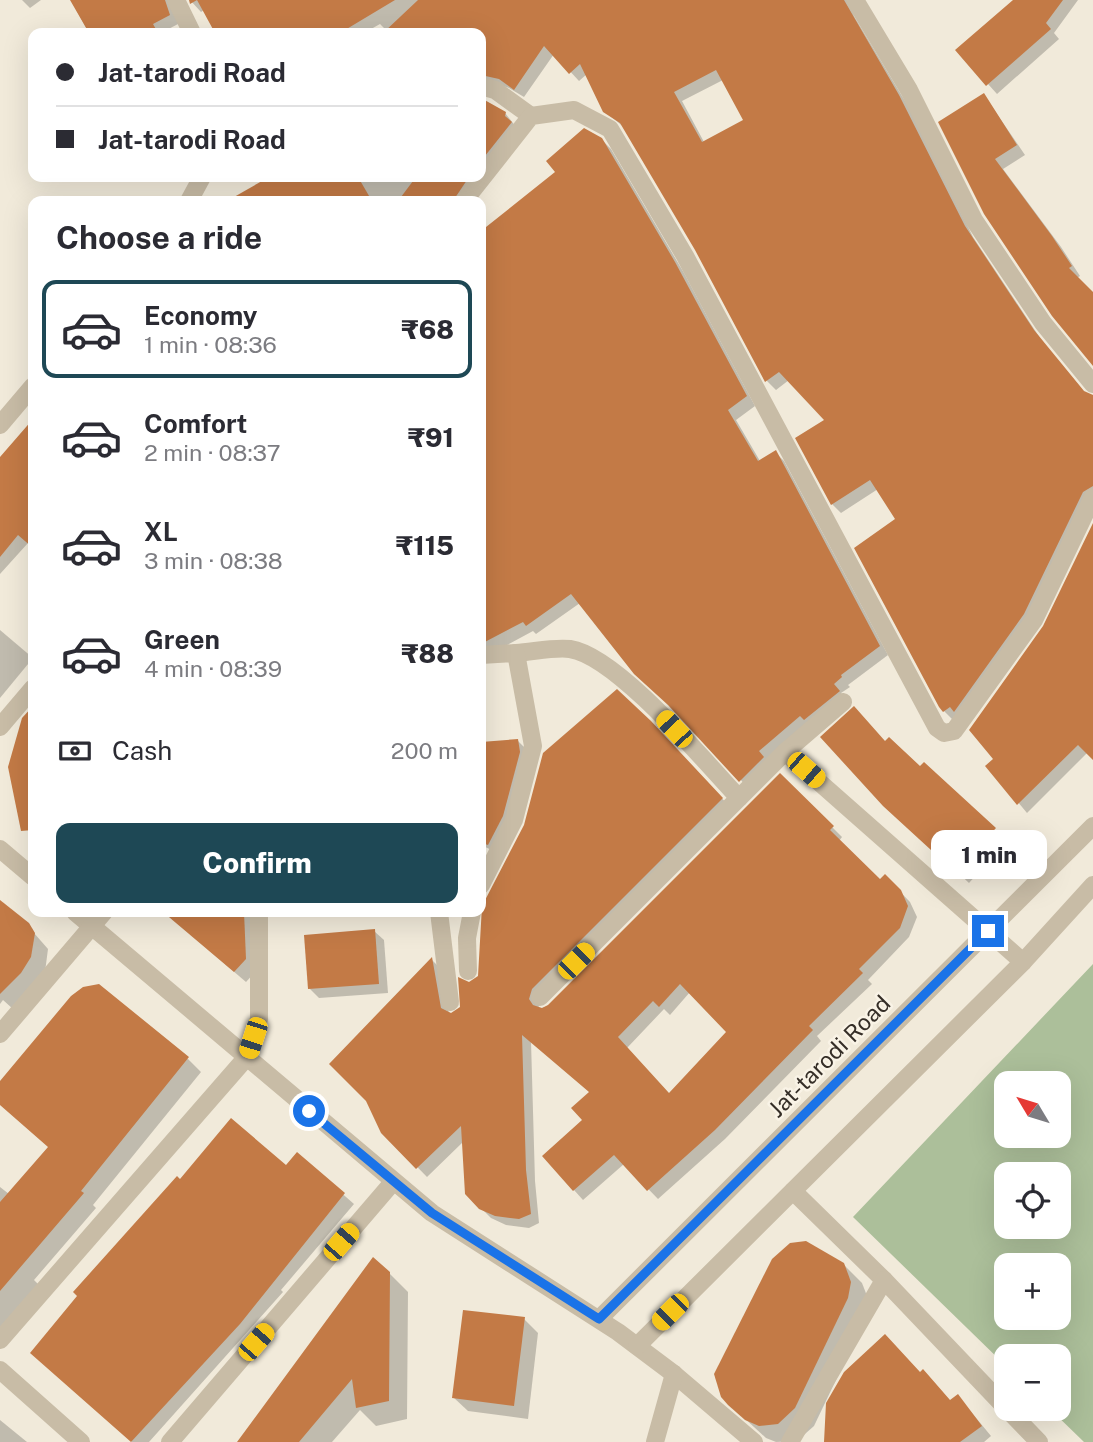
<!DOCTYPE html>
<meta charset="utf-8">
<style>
body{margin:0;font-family:"Public Sans",sans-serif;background:#f2f2f3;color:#2b2b33;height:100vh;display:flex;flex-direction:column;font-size:26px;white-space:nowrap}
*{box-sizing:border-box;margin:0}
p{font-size:23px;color:#7c7c81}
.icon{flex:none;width:38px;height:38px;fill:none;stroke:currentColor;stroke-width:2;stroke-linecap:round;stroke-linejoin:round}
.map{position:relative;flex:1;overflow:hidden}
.drawer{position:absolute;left:28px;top:196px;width:458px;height:721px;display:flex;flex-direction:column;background:#fff;border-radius:14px;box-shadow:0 7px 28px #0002}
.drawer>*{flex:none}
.banner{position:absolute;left:28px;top:28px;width:458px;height:154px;border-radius:14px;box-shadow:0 7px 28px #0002;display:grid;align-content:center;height:154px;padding:0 28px;background:#fff}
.needle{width:46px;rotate:308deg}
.buttons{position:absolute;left:994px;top:1071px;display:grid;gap:14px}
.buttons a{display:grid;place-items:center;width:77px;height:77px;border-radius:14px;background:#fff;box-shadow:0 7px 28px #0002;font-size:35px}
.end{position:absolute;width:32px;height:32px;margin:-16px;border:9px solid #1a73e8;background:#fff;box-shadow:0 0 0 4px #fff}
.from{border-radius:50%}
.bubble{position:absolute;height:49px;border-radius:14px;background:#fff;box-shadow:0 7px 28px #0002;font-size:23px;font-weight:800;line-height:49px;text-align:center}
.car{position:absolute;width:21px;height:42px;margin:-21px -10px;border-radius:9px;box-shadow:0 0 5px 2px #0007;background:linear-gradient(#f5c518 24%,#345 0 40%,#f5c518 0 76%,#345 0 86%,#f5c518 0)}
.banner b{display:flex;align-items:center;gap:24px;height:66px;font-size:26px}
.banner b+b{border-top:2px solid #e1e1e2}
.banner i{width:18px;height:18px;background:#2b2b33}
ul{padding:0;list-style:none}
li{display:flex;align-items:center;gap:21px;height:98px;margin:0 14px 10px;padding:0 14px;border:4px solid transparent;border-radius:14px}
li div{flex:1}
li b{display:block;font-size:26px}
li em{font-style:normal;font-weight:800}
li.selected{border-color:#1e4855}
li>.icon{width:63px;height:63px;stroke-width:1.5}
h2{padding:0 28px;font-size:32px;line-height:84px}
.pay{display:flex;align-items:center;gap:18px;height:77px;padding:0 28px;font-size:26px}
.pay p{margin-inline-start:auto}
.primary-button{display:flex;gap:14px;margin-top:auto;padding:14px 28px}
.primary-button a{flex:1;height:80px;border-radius:14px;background:#1e4855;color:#fff;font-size:28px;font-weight:800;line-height:80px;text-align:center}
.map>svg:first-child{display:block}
</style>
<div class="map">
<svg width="1093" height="1442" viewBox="0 0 1093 1442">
<rect width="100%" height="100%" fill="#f1eada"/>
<!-- green -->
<path fill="#acbf9a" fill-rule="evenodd" d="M 1093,964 L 1093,1442 L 1084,1442 L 1050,1409 L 1059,1409 L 1059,1356 L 1006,1356 L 1006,1366 L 853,1217 ZM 1006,1083 L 1059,1083 L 1059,1136 L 1006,1136 ZM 1006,1174 L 1059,1174 L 1059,1227 L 1006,1227 ZM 1006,1265 L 1059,1265 L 1059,1318 L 1006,1318 Z"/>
<!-- shadow -->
<g fill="#0003" fill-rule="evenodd">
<path d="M 22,0 L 41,0 L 30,8 Z"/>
<path d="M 71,0 L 180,0 L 178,24 L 161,33 L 89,33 Z"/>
<path d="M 190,0 L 850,0 L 854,16 L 908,106 L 973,237 L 1042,341 L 1086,394 L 1093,395 L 1093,500 L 1033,623 L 953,720 L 944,711 L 856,549 L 898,519 L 878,489 L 841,513 L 832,504 L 826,421 L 789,380 L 776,390 L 767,381 L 696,249 L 625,128 L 604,111 L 587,74 L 579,81 L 554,54 L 524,97 L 509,88 L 494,83 L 481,88 L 481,33 L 389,33 L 380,24 L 364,33 L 217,33 L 204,10 L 201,12 ZM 723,80 L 746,121 L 704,142 L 682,101 Z"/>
<path d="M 1015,0 L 1078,0 L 1054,33 L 1059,39 L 997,94 L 988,84 Z"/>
<path d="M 984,95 L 1025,155 L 1003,169 L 1061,247 L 1080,276 L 1077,278 L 1093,295 L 1093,363 L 985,213 Z"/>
<path d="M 481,99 L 505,113 L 520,132 L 465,201 L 231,201 L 267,180 L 265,177 L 481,177 Z"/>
<path d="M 601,139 L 611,149 L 684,273 L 755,406 L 736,420 L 760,461 L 775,452 L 784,461 L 888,655 L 848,685 L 850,687 L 841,693 L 848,701 L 749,789 L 580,603 L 536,634 L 533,631 L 494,652 L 490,652 L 481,644 Z"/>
<path d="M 33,421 L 33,547 L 28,543 L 0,574 L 0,460 Z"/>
<path d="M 1093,527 L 1093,757 L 1088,752 L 1027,813 L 988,766 L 996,759 L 1046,626 Z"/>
<path d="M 0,630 L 33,658 L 0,698 Z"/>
<path d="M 481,724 L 485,743 L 518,741 L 527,750 L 498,853 L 481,845 Z"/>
<path d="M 661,733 L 731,808 L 541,999 L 538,1009 L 549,1006 L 780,775 L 842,837 L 839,841 L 880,881 L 885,876 L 910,902 L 917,917 L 909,937 L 868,980 L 872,984 L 817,1036 L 821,1041 L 725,1139 L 658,1199 L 624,1164 L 583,1200 L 574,1190 L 591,1093 L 531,1041 L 535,1181 L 539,1223 L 529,1228 L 506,1225 L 491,1218 L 481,1208 L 463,1142 L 427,1177 L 383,1132 L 432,960 L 441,969 L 449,1014 L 459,1012 L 469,984 L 480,977 ZM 690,992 L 729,1032 L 670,1095 L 627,1048 L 664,1009 L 670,1015 Z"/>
<path d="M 920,769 L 1007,841 L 969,883 L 868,787 Z"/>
<path d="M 0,902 L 27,925 L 48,949 L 45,972 L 13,1009 L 3,1000 L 0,1004 Z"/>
<path d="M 164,912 L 254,912 L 256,971 L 246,982 Z"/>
<path d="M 374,931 L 384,940 L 388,993 L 319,998 L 309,988 Z"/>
<path d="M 188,1059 L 201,1072 L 93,1205 L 96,1208 L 34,1280 L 39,1285 L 0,1328 L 0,1187 L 9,1194 L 49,1147 L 0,1104 L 0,1083 Z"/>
<path d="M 297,1154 L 354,1204 L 281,1290 L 283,1292 L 149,1442 L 132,1442 L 42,1362 L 180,1181 L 286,1168 Z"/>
<path d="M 843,1264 L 862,1283 L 869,1301 L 866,1317 L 814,1426 L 797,1441 L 776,1442 L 766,1438 L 729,1404 Z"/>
<path d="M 389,1273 L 408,1292 L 407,1419 L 376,1426 L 360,1410 L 332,1442 L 239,1442 Z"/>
<path d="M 524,1319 L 538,1333 L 528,1419 L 468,1411 L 453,1397 Z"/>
<path d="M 920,1374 L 951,1402 L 958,1396 L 991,1436 L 984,1442 L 826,1442 Z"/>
<path d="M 0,1420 L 27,1442 L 0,1442 Z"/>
</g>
<!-- building -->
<g fill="#c37a46" fill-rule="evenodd">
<path d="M 70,0 L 165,0 L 170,15 L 153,24 L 158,33 L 89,33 Z"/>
<path d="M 189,0 L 395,0 L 340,33 L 215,33 L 197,0 L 190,4 Z"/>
<path d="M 418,0 L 844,0 L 899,95 L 965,226 L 1034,330 L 1084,391 L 1093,395 L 1093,486 L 1083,492 L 1024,614 L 954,712 L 950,707 L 943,712 L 939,707 L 854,548 L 895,519 L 870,480 L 831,505 L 795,438 L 824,420 L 779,372 L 765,382 L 695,250 L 620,123 L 603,112 L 580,64 L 569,74 L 544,46 L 514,90 L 499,79 L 481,75 L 481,33 L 383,33 ZM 716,70 L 743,120 L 702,142 L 674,92 Z"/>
<path d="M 1013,0 L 1063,0 L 1046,23 L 1051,29 L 986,86 L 955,50 Z"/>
<path d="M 984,93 L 1017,145 L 995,159 L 1052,236 L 1072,266 L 1069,268 L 1093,292 L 1093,366 L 1052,316 L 984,214 L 938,122 Z"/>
<path d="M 481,98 L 506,112 L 505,116 L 512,122 L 481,161 Z"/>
<path d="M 584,128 L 602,138 L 675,262 L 747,396 L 728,410 L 758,461 L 776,450 L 880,646 L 841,675 L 842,677 L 834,684 L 840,691 L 804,720 L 800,716 L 759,751 L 764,757 L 739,782 L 668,705 L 634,674 L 571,594 L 526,626 L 523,622 L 481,644 L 481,231 L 555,172 L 546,161 Z"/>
<path d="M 269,177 L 358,177 L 372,201 L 227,201 Z"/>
<path d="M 416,177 L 469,177 L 453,201 L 398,201 Z"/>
<path d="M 33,419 L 33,548 L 18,535 L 0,557 L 0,457 Z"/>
<path d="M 1093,523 L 1093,760 L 1078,745 L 1017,805 L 985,766 L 993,759 L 969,730 L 1043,626 Z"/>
<path d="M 617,689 L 651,721 L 723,798 L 532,989 L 529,999 L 533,1005 L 542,1008 L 548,1005 L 780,773 L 834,826 L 830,830 L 880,879 L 885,874 L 901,890 L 908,906 L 900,928 L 859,969 L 863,973 L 809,1026 L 813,1030 L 715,1130 L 647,1191 L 614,1155 L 573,1191 L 542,1156 L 582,1120 L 571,1108 L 589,1092 L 522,1035 L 526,1170 L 531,1214 L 519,1219 L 495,1216 L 479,1209 L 465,1194 L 461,1126 L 416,1169 L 381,1133 L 366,1101 L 329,1064 L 432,957 L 441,1008 L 451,1013 L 460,1007 L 458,977 L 469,982 L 478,976 L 482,906 L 524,825 L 543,753 ZM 680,984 L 726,1032 L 669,1093 L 618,1037 L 653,1001 L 659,1007 Z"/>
<path d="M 33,706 L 33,830 L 21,831 L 8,767 L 22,718 Z"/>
<path d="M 854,706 L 885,741 L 889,737 L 920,766 L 924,762 L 996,828 L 955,872 L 883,806 L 820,737 Z"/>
<path d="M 518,739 L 520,752 L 503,816 L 488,845 L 485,844 L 481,742 Z"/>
<path d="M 0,900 L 29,923 L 35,933 L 31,957 L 21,973 L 0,994 Z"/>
<path d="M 163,912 L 244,912 L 246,959 L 234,972 Z"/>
<path d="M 375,929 L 379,984 L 308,989 L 304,935 Z"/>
<path d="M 99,984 L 189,1057 L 81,1191 L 84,1193 L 0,1291 L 0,1202 L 48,1147 L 0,1105 L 0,1081 L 71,996 L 83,987 Z"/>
<path d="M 231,1118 L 286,1165 L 297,1152 L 345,1193 L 240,1324 L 131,1442 L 30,1353 L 77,1296 L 73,1292 L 177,1176 L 180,1179 Z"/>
<path d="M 806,1241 L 844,1263 L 851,1282 L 848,1298 L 795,1408 L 778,1424 L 759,1426 L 745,1420 L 728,1405 L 721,1397 L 714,1374 L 772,1259 L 790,1243 Z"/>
<path d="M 373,1257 L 390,1272 L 389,1401 L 356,1408 L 352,1379 L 299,1442 L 237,1442 Z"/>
<path d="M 463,1310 L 525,1317 L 514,1406 L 452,1398 Z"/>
<path d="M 885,1334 L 920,1372 L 923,1369 L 950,1400 L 958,1394 L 982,1426 L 960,1442 L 824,1442 L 826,1403 L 844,1372 Z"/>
</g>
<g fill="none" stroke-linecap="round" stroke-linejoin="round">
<!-- minor -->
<g stroke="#c8bca6" stroke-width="18">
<path d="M 176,0 L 192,33"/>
<path d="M 855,0 L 909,90 L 974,220 L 1043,323 L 1093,384"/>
<path d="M 481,86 L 495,90 L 531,116"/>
<path d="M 189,201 L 202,177"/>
<path d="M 464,201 L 531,116 L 574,110 L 610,129 L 685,256 L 937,728 L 944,733 L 954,731 L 1034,620 L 1093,497"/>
<path d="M 0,425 L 33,386"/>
<path d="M 516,653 C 533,652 553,647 570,649 C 617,656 705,762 739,798"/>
<path d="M 481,655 L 516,653 L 533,746 L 514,820 L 481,885"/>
<path d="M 0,727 L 33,688"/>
<path d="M 785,752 L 843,702"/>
<path d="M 0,849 L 33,877"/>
<path d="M 75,912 L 432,1213 L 618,1332 L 674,1374 L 754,1442"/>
<path d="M 439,912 L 450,1002"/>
<path d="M 468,971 L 467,938 L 472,912"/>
<path d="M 540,997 L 785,752 L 1023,962"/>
<path d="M 0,1034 L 104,912"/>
<path d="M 793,1191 L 884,1280"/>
<path d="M 599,1319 L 1093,826"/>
<path d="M 0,1340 L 246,1058 L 259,1019 L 259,912"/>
<path d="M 637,1346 L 1023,962 L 1093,885"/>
<path d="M 0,1370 L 81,1442"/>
<path d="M 1007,1409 L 1039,1442"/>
<path d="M 170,1442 L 393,1182"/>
<path d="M 655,1442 L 674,1374"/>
<path d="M 790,1442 L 884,1280 L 1006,1408"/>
</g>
</g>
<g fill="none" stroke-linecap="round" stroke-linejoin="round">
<!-- route -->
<path stroke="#1a73e8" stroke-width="9" d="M 309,1111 L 432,1213 L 599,1319 L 988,931"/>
</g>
<g text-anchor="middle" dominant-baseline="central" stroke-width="5" stroke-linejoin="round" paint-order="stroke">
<!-- street labels -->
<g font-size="23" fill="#352e27" stroke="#f9f3e6">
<text transform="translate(829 1056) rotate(-45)">Jat-tarodi Road</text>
</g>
</g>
</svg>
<div class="buttons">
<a><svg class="needle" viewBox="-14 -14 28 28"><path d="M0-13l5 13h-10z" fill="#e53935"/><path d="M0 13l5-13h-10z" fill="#7c7c81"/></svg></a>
<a><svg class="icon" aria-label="locate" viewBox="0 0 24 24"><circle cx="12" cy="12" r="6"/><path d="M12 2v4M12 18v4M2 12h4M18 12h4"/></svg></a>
<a>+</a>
<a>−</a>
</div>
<i class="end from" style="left:309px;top:1111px"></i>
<i class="end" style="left:988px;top:931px"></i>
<div class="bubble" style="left:931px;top:830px;width:116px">1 min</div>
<i class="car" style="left:674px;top:729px;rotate:317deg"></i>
<i class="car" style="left:806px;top:770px;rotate:131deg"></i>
<i class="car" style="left:576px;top:961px;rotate:45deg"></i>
<i class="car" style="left:253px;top:1038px;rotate:198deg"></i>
<i class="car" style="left:341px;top:1242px;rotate:41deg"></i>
<i class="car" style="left:670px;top:1312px;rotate:225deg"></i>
<i class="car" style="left:256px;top:1342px;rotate:41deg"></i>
<div class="banner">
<b><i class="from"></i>Jat-tarodi Road</b>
<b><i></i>Jat-tarodi Road</b>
</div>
<section class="drawer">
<h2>Choose a ride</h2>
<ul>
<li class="selected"><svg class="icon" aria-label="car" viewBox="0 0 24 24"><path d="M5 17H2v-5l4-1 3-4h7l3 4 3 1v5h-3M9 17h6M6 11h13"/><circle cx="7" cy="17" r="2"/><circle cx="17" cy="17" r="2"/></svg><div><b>Economy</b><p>1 min · 08:36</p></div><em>₹68</em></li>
<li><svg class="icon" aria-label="car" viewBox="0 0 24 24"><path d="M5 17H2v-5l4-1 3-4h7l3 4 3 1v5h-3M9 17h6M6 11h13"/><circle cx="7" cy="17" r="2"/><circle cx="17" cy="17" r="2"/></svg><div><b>Comfort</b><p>2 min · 08:37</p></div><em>₹91</em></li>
<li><svg class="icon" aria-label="car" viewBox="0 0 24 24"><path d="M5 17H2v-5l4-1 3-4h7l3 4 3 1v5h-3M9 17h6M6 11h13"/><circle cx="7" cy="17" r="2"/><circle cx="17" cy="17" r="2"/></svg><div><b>XL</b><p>3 min · 08:38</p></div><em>₹115</em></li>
<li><svg class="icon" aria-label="car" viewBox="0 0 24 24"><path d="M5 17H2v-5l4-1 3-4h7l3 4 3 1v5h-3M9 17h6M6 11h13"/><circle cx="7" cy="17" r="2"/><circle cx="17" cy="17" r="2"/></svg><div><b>Green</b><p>4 min · 08:39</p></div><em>₹88</em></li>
</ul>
<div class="pay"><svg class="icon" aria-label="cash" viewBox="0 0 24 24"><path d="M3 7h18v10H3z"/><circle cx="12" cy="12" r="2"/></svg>Cash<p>200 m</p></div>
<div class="primary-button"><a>Confirm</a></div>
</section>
</div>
